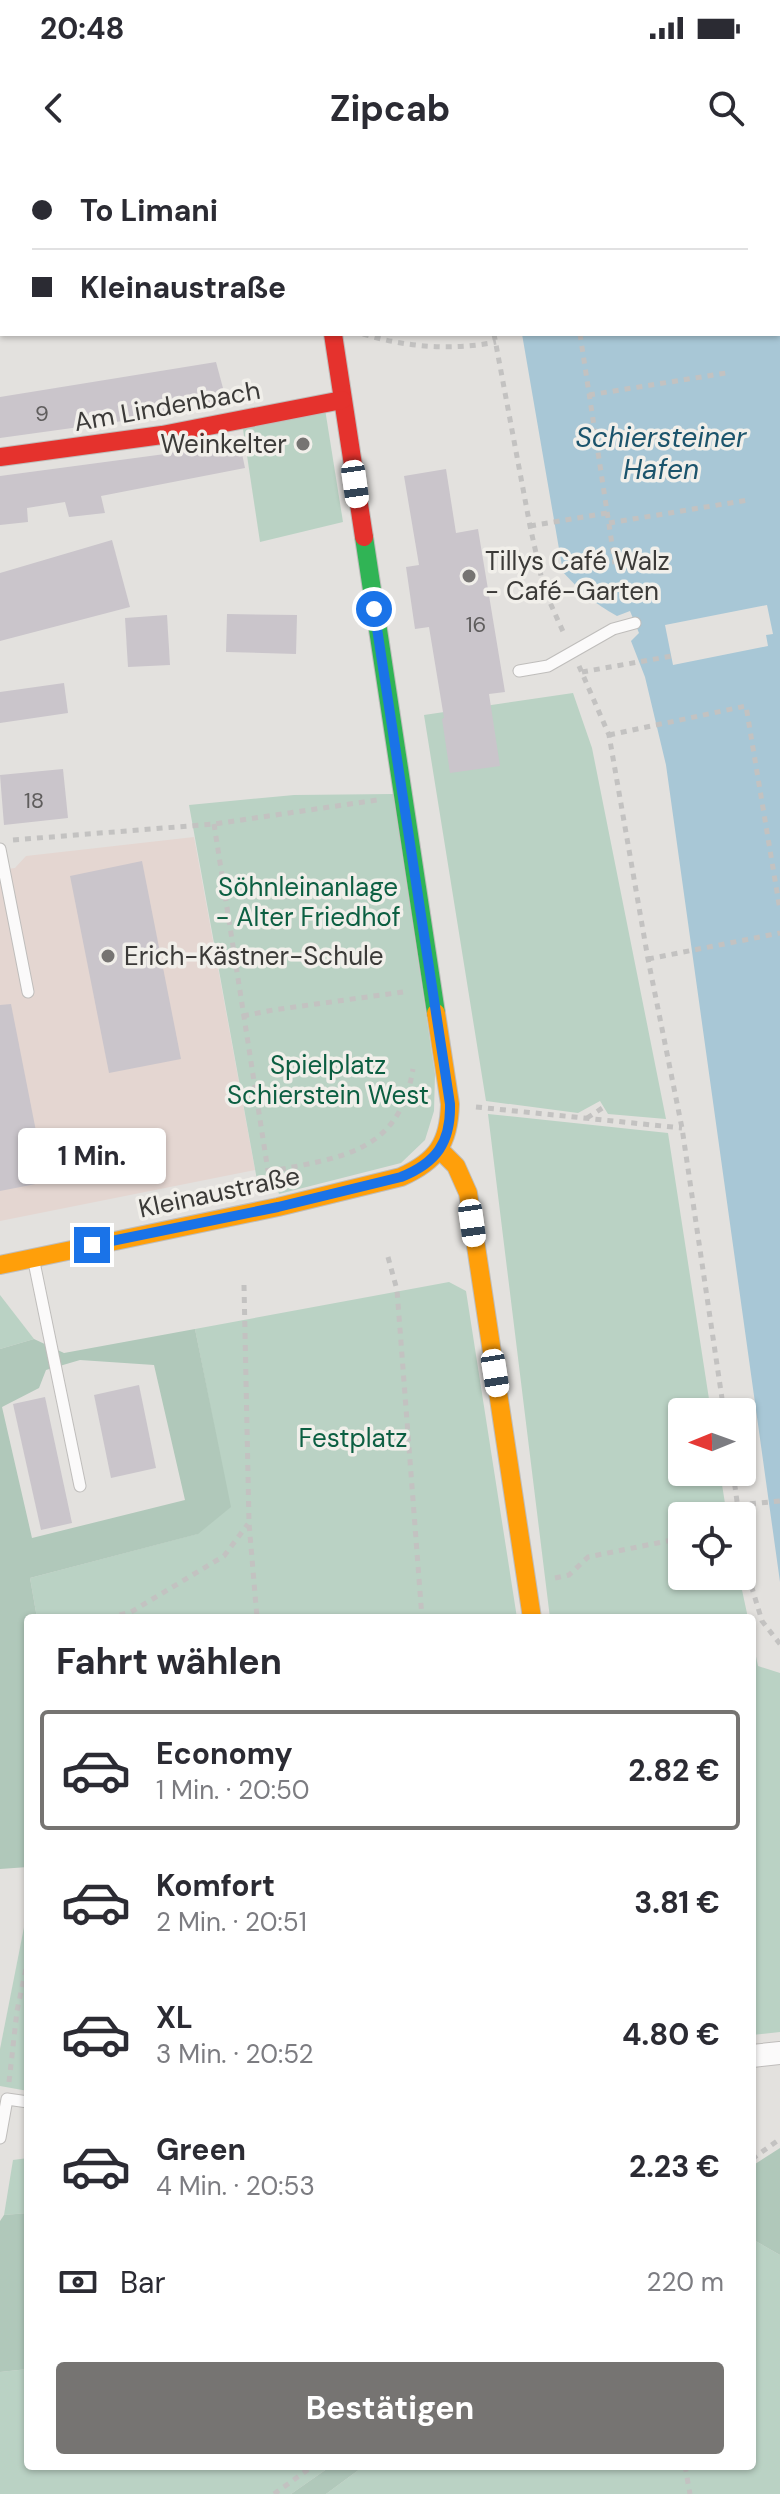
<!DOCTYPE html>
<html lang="de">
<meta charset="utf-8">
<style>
body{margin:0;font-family:"DM Sans",sans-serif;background:#f7f7f7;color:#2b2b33;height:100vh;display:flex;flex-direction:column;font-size:30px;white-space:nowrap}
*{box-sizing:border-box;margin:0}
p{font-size:26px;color:#7c7c81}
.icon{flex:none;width:44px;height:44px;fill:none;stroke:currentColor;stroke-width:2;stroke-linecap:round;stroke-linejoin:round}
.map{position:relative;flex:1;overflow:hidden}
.drawer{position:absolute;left:24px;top:1454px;width:732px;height:856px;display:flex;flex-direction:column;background:#fff;border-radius:8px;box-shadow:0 2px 6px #0004}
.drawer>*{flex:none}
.top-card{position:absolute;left:0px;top:0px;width:780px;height:176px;box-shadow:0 2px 6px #0004;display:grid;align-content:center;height:176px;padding:0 32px;background:#fff}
.needle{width:52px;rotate:269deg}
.controls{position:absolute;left:668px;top:1238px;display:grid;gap:16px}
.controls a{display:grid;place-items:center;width:88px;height:88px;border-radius:8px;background:#fff;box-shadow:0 2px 6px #0004;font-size:40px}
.end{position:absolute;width:36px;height:36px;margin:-18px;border:10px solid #1a73e8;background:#fff;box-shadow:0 0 0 4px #fff}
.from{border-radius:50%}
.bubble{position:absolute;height:56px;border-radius:8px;background:#fff;box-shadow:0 2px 6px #0004;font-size:26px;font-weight:700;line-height:56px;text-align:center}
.car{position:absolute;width:24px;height:48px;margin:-24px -12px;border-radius:10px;box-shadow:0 0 6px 2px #0007;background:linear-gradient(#fff 24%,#345 0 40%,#fff 0 76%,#345 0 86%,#fff 0)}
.top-card b{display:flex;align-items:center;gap:28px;height:76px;font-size:30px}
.top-card b+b{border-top:2px solid #e1e1e2}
.top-card i{width:20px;height:20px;background:#2b2b33}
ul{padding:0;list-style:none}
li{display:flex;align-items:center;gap:24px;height:120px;margin:0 16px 12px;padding:0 16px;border:4px solid transparent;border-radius:8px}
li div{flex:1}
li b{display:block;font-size:30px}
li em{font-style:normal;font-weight:700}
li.active{border-color:#767472}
li>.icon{width:72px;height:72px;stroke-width:1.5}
h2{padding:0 32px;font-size:36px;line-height:96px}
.pay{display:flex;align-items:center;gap:20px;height:88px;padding:0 32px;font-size:30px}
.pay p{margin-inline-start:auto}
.action{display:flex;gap:16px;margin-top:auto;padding:16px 32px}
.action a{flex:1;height:92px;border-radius:8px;background:#767472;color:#fff;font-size:32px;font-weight:700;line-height:92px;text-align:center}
.status{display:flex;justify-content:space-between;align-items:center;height:56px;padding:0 40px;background:#fff;direction:ltr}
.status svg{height:22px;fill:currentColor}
header{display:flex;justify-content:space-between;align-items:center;height:104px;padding:0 32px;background:#fff;font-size:36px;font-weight:700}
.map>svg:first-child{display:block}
</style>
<div class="status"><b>20:48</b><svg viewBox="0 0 49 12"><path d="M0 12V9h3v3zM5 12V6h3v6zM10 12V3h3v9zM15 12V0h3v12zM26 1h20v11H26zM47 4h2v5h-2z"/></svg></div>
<header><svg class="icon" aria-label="back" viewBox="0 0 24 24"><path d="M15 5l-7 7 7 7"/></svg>Zipcab<svg class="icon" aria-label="search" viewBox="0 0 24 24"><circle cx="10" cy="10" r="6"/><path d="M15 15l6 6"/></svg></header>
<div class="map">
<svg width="780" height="2334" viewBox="0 0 780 2334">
<rect width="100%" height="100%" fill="#e3e1de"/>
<!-- education -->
<path fill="#e4d6d1" d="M 194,677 L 255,1010 L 0,1061 L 0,710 L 15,708 L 26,696 Z"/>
<!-- green -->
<g fill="#bad2c4">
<path d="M 325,249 L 343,362 L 260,382 L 243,269 Z"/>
<path d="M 573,533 L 592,588 L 666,959 L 608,954 L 600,941 L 578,953 L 486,941 L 424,555 Z"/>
<path d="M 393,634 L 435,914 L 434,951 L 425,980 L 401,1003 L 279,1034 L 274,1017 L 257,1020 L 189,645 L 294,635 Z"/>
<path d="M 488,954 L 668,973 L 711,1252 L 682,1252 L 682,1312 L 720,1312 L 727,1356 L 682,1356 L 682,1416 L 739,1416 L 748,1458 L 550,1458 Z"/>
<path d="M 449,1122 L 466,1131 L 517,1458 L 37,1458 L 30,1418 L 197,1374 L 230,1347 L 195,1169 Z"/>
<path d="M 0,1135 L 34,1179 L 0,1189 Z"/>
<path d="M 752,1477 L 758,1506 L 780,1513 L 780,1872 L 752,1875 Z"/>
<path d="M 28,1747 L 28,1931 L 0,1926 L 0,1889 Z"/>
<path d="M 28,1998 L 28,2053 L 4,2055 L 13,2000 Z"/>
<path d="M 752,2079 L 780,2095 L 780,2334 L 326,2334 L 364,2306 L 752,2306 Z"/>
<path d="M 28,2209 L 28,2306 L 331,2306 L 291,2334 L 0,2334 L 0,2212 Z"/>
</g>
<!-- forest -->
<g fill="#b0c8ba" fill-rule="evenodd">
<path d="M 195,1169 L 231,1347 L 198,1374 L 30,1418 L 37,1458 L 28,1458 L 28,1707 L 0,1709 L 0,1189 L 34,1179 L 64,1193 ZM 80,1200 L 154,1205 L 185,1340 L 32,1378 L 2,1247 L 39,1228 L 46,1210 Z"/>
<path d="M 780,1988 L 780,2095 L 752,2079 L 752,2006 Z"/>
<path d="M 28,2053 L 28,2209 L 0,2212 L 0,2061 L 4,2055 Z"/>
<path d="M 331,2306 L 364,2306 L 326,2334 L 291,2334 Z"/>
</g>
<!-- water -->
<path fill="#a8c7d6" d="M 456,0 L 780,0 L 780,1422 L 666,605 L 645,517 L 631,481 L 639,473 L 630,451 L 617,456 C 594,443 581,432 563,412 L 522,174 L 778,174 L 778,2 L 458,2 Z"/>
<!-- pier -->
<path fill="#e3e1de" d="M 767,445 L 773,474 L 766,475 L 768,486 L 673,505 L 665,465 Z"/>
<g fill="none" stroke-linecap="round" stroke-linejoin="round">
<!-- stream -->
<path stroke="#a8c7d6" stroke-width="8" d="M 0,110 L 2,109"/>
</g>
<!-- building -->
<g fill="#cac5cb">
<path d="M 216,202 L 227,243 L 159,256 L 0,278 L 0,237 Z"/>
<path d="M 239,279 L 245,308 L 101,336 L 105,353 L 69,357 L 65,342 L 27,348 L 28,362 L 0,365 L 0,316 L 165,294 Z"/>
<path d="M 446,309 L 456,373 L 478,369 L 505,532 L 489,534 L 500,606 L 450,613 L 442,559 L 444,558 L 429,467 L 415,469 L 406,407 L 419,405 L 404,316 Z"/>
<path d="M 112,380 L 130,447 L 0,481 L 0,413 Z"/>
<path d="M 227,454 L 297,455 L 296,494 L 226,492 Z"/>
<path d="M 167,455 L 170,505 L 128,507 L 125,458 Z"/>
<path d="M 64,523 L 68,553 L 0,563 L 0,532 Z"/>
<path d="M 63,609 L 68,658 L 4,665 L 0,615 Z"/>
<path d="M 142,701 L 181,899 L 109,913 L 70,716 Z"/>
<path d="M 11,844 L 46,1022 L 0,1031 L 0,845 Z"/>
<path d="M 139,1225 L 156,1308 L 111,1318 L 94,1235 Z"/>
<path d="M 45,1237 L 72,1363 L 41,1370 L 13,1244 Z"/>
</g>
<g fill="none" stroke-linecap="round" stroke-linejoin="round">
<defs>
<g id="lane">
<path d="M 519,511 L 548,506 L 613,469 L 635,463"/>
<path d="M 0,689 L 28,832"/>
<path d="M 34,1102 L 80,1326"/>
<path d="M 0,1978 L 7,1939 L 28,1942"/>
</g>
<g id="street">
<path d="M 315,0 L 315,2"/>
<path d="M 752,1896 L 780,1893"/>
</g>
<path id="fast" d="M 364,377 L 436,853"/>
<g id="slow">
<path d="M 440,990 L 456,1006 L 468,1033 L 532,1458"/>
<path d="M 0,1105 L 278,1047 L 401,1017 C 437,1001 449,983 450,944 L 436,853"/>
</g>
<g id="jam">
<path d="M 333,174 L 364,377"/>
<path d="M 0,297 L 162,275 L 342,240"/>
</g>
</defs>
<!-- lane casing -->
<use href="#lane" stroke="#bfbdbb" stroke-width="13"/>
<!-- street casing -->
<use href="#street" stroke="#bfbdbb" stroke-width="24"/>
<!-- fast casing -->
<use href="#fast" stroke="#bfbdbb" stroke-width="20"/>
<!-- slow casing -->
<use href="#slow" stroke="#bfbdbb" stroke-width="20"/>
<!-- jam casing -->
<use href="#jam" stroke="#bfbdbb" stroke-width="20"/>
<!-- path -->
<g stroke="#c3c2c1" stroke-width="5" stroke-dasharray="6 6" stroke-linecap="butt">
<path d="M 427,0 L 428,2"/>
<path d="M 363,174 C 406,187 451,191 496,182"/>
<path d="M 494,174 L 530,366 L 544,429 L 565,476"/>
<path d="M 580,174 L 615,404"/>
<path d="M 589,235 L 726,213"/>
<path d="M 609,363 L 748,340"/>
<path d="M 530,366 L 607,353"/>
<path d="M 579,506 L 609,575 L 648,799 L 682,968 L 724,1252"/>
<path d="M 582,512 L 672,496"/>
<path d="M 609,575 L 746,546 L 780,750"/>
<path d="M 214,664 L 268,1011"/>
<path d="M 13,680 L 214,664 L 377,640"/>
<path d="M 648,799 L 780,773"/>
<path d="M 243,856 L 273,850 L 403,832"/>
<path d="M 476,947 L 682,968"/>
<path d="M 587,958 L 604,947"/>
<path d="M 268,1012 C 339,997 399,995 413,909"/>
<path d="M 388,1097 L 397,1130 L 422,1458"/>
<path d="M 244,1125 L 249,1363 L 257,1458"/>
<path d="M 733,1312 L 739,1356"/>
<path d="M 738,1345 L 780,1341"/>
<path d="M 742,1379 L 746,1408 L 762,1461 L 780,1484"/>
<path d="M 555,1418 L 569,1415 L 588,1397 L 682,1378"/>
<path d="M 108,1458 L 131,1452 L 224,1396 L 248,1364"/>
<path d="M 9,1922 L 17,1851 L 28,1799"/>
<path d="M 752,1999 L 780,1979"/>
<path d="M 685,2306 L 690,2334"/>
<path d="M 274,2334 L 313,2306"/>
</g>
<!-- lane -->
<use href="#lane" stroke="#fbfafa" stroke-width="11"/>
<!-- street -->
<use href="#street" stroke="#fbfafa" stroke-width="22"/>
<!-- fast -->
<use href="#fast" stroke="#30b455" stroke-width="18"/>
<!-- slow -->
<use href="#slow" stroke="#ff9f0a" stroke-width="18"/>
<!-- jam -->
<use href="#jam" stroke="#e5322d" stroke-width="18"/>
</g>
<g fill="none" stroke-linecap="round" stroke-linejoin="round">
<!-- route -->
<path stroke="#1a73e8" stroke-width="10" d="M 92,1085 L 278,1047 L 401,1017 C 436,1003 451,983 450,944 L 374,449"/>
</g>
<!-- markers -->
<g fill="#767472" stroke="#f1efea" stroke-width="3">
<circle cx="303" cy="284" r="8"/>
<circle cx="469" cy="416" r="8"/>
<circle cx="108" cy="796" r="8"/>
</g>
<g text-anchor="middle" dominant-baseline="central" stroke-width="7" stroke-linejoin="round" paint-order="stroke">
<!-- number labels -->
<g font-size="22" fill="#5f5d5d">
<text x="42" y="253">9</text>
<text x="476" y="464">16</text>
<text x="34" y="640">18</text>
</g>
<!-- street labels -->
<g font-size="26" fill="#3b3a38" stroke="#f1efea">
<text transform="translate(167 246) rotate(-10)">Am Lindenbach</text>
<text transform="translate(219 1032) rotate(-12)">Kleinaustraße</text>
</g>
<!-- poi labels -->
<g font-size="26" fill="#3b3a38" stroke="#f1efea" text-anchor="start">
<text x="287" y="284" text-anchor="end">Weinkelter</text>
<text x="485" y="401">Tillys Café Walz<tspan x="485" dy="30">- Café-Garten</tspan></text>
<text x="124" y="796">Erich-Kästner-Schule</text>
</g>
<!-- park labels -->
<g font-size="26" fill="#0c5f42" stroke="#f1efea">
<text x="308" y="727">Söhnleinanlage<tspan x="308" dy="30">- Alter Friedhof</tspan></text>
<text x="328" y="905">Spielplatz<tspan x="328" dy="30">Schierstein West</tspan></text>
<text x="353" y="1278">Festplatz</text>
</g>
<!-- water labels -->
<g font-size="28" font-style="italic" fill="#1b546c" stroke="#f1efea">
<text x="661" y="277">Schiersteiner<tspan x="661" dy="32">Hafen</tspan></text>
</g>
</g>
</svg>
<div class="controls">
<a><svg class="needle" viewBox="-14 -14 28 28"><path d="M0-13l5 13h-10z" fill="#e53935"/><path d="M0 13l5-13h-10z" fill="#7c7c81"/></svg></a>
<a><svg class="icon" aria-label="locate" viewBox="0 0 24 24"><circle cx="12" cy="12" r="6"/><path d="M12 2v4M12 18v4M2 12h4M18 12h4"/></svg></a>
</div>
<i class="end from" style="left:374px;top:449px"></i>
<i class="end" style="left:92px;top:1085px"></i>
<div class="bubble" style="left:18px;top:968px;width:148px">1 Min.</div>
<i class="car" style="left:355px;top:324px;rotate:172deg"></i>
<i class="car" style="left:472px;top:1063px;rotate:172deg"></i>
<i class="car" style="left:495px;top:1213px;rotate:171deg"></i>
<div class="top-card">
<b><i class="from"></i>To Limani</b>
<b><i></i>Kleinaustraße</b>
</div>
<section class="drawer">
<h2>Fahrt wählen</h2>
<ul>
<li class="active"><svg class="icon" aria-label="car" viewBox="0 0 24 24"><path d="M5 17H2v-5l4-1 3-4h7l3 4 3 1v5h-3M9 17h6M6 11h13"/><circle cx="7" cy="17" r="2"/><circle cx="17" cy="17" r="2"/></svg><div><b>Economy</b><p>1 Min. · 20:50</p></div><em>2.82 €</em></li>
<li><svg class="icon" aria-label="car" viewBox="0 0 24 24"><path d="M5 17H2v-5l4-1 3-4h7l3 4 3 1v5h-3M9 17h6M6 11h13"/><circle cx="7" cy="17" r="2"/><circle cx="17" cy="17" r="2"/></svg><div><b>Komfort</b><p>2 Min. · 20:51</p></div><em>3.81 €</em></li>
<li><svg class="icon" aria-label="car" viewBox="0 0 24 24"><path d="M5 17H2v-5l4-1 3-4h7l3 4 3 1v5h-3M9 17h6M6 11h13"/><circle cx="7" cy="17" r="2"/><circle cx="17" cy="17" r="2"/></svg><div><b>XL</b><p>3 Min. · 20:52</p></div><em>4.80 €</em></li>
<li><svg class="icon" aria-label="car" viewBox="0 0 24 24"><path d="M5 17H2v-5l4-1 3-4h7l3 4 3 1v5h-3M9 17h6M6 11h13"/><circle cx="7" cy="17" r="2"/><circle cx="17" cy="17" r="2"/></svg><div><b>Green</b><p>4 Min. · 20:53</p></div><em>2.23 €</em></li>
</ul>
<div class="pay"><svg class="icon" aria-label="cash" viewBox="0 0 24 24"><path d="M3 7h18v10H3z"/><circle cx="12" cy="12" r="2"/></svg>Bar<p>220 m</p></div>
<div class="action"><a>Bestätigen</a></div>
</section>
</div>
